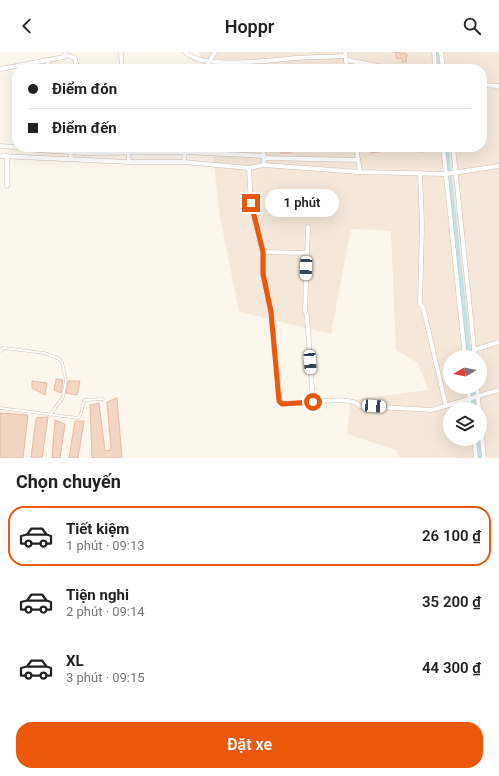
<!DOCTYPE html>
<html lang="vi">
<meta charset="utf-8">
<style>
body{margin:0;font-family:Roboto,sans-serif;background:#f2f2f2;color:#222;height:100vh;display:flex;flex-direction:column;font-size:15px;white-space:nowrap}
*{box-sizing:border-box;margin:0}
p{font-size:13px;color:#767676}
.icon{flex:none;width:22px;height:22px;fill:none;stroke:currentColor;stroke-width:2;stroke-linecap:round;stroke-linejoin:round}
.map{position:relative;height:406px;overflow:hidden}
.panel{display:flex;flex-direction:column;background:#fff;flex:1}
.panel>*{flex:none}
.top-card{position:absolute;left:12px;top:12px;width:475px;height:88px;border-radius:16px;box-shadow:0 4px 16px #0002;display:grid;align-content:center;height:88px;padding:0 16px;background:#fff}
.needle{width:26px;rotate:261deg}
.controls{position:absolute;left:443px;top:298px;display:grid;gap:8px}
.controls a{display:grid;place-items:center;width:44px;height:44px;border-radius:50%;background:#fff;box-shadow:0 4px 16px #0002;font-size:20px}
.end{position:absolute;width:18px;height:18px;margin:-9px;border:5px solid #ea580c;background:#fff;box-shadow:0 0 0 2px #fff}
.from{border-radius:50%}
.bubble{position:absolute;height:28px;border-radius:14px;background:#fff;box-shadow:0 4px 16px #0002;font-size:13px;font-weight:600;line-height:28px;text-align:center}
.car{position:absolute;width:12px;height:24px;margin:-12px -6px;border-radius:5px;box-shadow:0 0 3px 1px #0007;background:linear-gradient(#fff 24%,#345 0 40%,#fff 0 76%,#345 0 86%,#fff 0)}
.top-card b{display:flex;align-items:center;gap:14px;height:38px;font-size:15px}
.top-card b+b{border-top:1px solid #e0e0e0}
.top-card i{width:10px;height:10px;background:#222}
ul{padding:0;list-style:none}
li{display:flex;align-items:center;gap:12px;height:60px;margin:0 8px 6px;padding:0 8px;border:2px solid transparent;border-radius:16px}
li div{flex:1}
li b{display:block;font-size:15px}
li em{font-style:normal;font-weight:600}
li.on{border-color:#ea580c}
li>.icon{width:36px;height:36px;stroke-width:1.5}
h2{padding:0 16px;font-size:18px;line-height:48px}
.button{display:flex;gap:8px;margin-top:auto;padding:8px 16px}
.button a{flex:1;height:46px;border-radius:16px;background:#ea580c;color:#fff;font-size:16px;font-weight:600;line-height:46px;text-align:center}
header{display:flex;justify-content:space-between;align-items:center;height:52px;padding:0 16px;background:#fff;font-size:18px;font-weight:600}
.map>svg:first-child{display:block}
</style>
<header><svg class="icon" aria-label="back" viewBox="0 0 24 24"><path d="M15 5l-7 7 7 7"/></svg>Hoppr<svg class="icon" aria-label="search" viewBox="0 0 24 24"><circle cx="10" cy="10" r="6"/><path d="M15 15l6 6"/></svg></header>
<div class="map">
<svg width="499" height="406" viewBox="0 0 499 406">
<rect width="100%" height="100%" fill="#fdf6ec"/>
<!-- residential -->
<path fill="#f5e8da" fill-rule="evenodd" d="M 200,0 L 499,0 L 499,406 L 400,406 L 396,398 L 347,382 L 351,348 L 428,338 L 418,311 L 396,298 L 391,179 L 351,177 L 331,282 L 239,260 L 220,165 L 212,95 L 482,95 L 482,17 L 202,17 ZM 450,305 L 480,305 L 480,335 L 450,335 ZM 450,357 L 480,357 L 480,387 L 450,387 Z"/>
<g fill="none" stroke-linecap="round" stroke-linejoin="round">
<!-- canal -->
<g stroke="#bfe3e8" stroke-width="5">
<path d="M 436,0 L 438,17"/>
<path d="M 446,95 L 469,305"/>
<path d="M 472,335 L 474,357"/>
<path d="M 478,387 L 480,406"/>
</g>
</g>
<!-- building -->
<g fill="#f3d5c3" stroke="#e6bba3">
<path d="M 395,0 L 407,2 L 406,10 L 402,10 L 402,6 L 397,7 Z"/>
<path d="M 281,95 L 290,95 L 291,101 L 281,101 Z"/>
<path d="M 370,95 L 384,95 L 385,99 L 371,101 Z"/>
<path d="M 402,95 L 424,95 L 424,100 L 402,99 Z"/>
<path d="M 56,327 L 63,328 L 61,341 L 54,338 Z"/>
<path d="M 32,329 L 47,331 L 45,343 L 32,336 Z"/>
<path d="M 68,329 L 80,329 L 77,343 L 66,341 Z"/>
<path d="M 117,346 L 122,406 L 92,406 L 90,353 L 99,351 L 105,399 L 111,398 L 107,350 Z"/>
<path d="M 0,361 L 28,363 L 23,406 L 0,406 Z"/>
<path d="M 48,365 L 42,406 L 31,406 L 36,366 Z"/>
<path d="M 55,368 L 65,372 L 60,406 L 52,406 Z"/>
<path d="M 75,369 L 84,369 L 78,406 L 69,406 Z"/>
</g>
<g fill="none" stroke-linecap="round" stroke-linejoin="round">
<defs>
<g id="lane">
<path d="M 0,299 L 4,296 L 44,301 L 58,306 L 62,310 L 66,329 L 63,345 L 50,363"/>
<path d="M 0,356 L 78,366 C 84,361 80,354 85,348 L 103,347"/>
</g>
<g id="street">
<path d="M 121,0 L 122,17"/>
<path d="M 185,0 C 203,18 271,8 296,6 C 312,5 329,5 345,4"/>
<path d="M 345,0 L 347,17"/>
<path d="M 434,0 L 435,17"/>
<path d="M 441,0 L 443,17"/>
<path d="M 66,3 L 75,6 L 77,17"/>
<path d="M 48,8 L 48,17"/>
<path d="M 346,8 L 394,17"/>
<path d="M 0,17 L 64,5 L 66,0"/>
<path d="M 205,17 L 215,0"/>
<path d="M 482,33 L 499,34"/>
<path d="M 0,94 L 17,95"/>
<path d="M 29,95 L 37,98 L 84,101 L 185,100 L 264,104"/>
<path d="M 70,95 L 71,106"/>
<path d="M 128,95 L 129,110"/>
<path d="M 263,95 L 264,113"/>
<path d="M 356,95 L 360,120"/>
<path d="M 443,95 L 465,305"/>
<path d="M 453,95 L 475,305"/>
<path d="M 84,101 L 85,95"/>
<path d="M 0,104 L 129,110 L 184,110 L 249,116 L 264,113 L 360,120 L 445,122 L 499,114"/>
<path d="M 7,104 L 7,134"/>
<path d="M 264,106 L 358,108"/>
<path d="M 184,110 L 185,95"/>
<path d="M 249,116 L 251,151 L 263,200 L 263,222 L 271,260 L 280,351 C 297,355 349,341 360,354 L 432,358 L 499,338"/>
<path d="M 420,121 L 422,173 L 420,252 L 423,255 L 446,354"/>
<path d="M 263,200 L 307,201 L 305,259 L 307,264 L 313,350"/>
<path d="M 307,201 L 308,175"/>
<path d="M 474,298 L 499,290"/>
<path d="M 468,335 L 470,357"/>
<path d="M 477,335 L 479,357"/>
<path d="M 480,366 L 484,406"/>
<path d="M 474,387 L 476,406"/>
</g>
</defs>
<!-- lane casing -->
<use href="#lane" stroke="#d1beb0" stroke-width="3"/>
<!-- street casing -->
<use href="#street" stroke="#d1beb0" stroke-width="5"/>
<!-- lane -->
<use href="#lane" stroke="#fff" stroke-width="2"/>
<!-- street -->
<use href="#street" stroke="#fff" stroke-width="4"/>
</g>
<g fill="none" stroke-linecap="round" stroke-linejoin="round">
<!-- route -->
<path stroke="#ea580c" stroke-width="5" d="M 251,151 L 263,200 L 263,222 L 271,260 L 279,349 L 282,352 L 313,350"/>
</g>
</svg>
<div class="controls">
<a><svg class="needle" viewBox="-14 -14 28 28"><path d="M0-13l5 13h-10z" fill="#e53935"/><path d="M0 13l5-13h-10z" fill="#767676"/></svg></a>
<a><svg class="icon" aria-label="layers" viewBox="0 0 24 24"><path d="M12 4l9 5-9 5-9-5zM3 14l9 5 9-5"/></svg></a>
</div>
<i class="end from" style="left:313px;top:350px"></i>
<i class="end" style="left:251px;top:151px"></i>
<div class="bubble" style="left:265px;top:137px;width:74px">1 phút</div>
<i class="car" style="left:306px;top:216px;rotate:182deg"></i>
<i class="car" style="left:310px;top:310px;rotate:176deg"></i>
<i class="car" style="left:374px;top:354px;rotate:94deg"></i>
<div class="top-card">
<b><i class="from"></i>Điểm đón</b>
<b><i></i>Điểm đến</b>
</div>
</div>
<section class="panel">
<h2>Chọn chuyến</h2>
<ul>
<li class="on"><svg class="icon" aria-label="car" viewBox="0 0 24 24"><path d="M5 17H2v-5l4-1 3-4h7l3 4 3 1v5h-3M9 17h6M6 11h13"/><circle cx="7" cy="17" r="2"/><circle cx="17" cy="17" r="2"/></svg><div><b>Tiết kiệm</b><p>1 phút · 09:13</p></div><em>26 100 ₫</em></li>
<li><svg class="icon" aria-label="car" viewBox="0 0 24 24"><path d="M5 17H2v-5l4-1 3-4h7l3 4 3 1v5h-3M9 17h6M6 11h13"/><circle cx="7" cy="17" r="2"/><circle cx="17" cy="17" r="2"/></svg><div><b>Tiện nghi</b><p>2 phút · 09:14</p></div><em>35 200 ₫</em></li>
<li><svg class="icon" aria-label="car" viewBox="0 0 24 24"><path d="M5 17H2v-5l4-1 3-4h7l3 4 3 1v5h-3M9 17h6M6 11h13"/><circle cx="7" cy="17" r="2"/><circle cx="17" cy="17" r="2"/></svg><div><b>XL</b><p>3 phút · 09:15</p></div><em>44 300 ₫</em></li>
</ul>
<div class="button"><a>Đặt xe</a></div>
</section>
